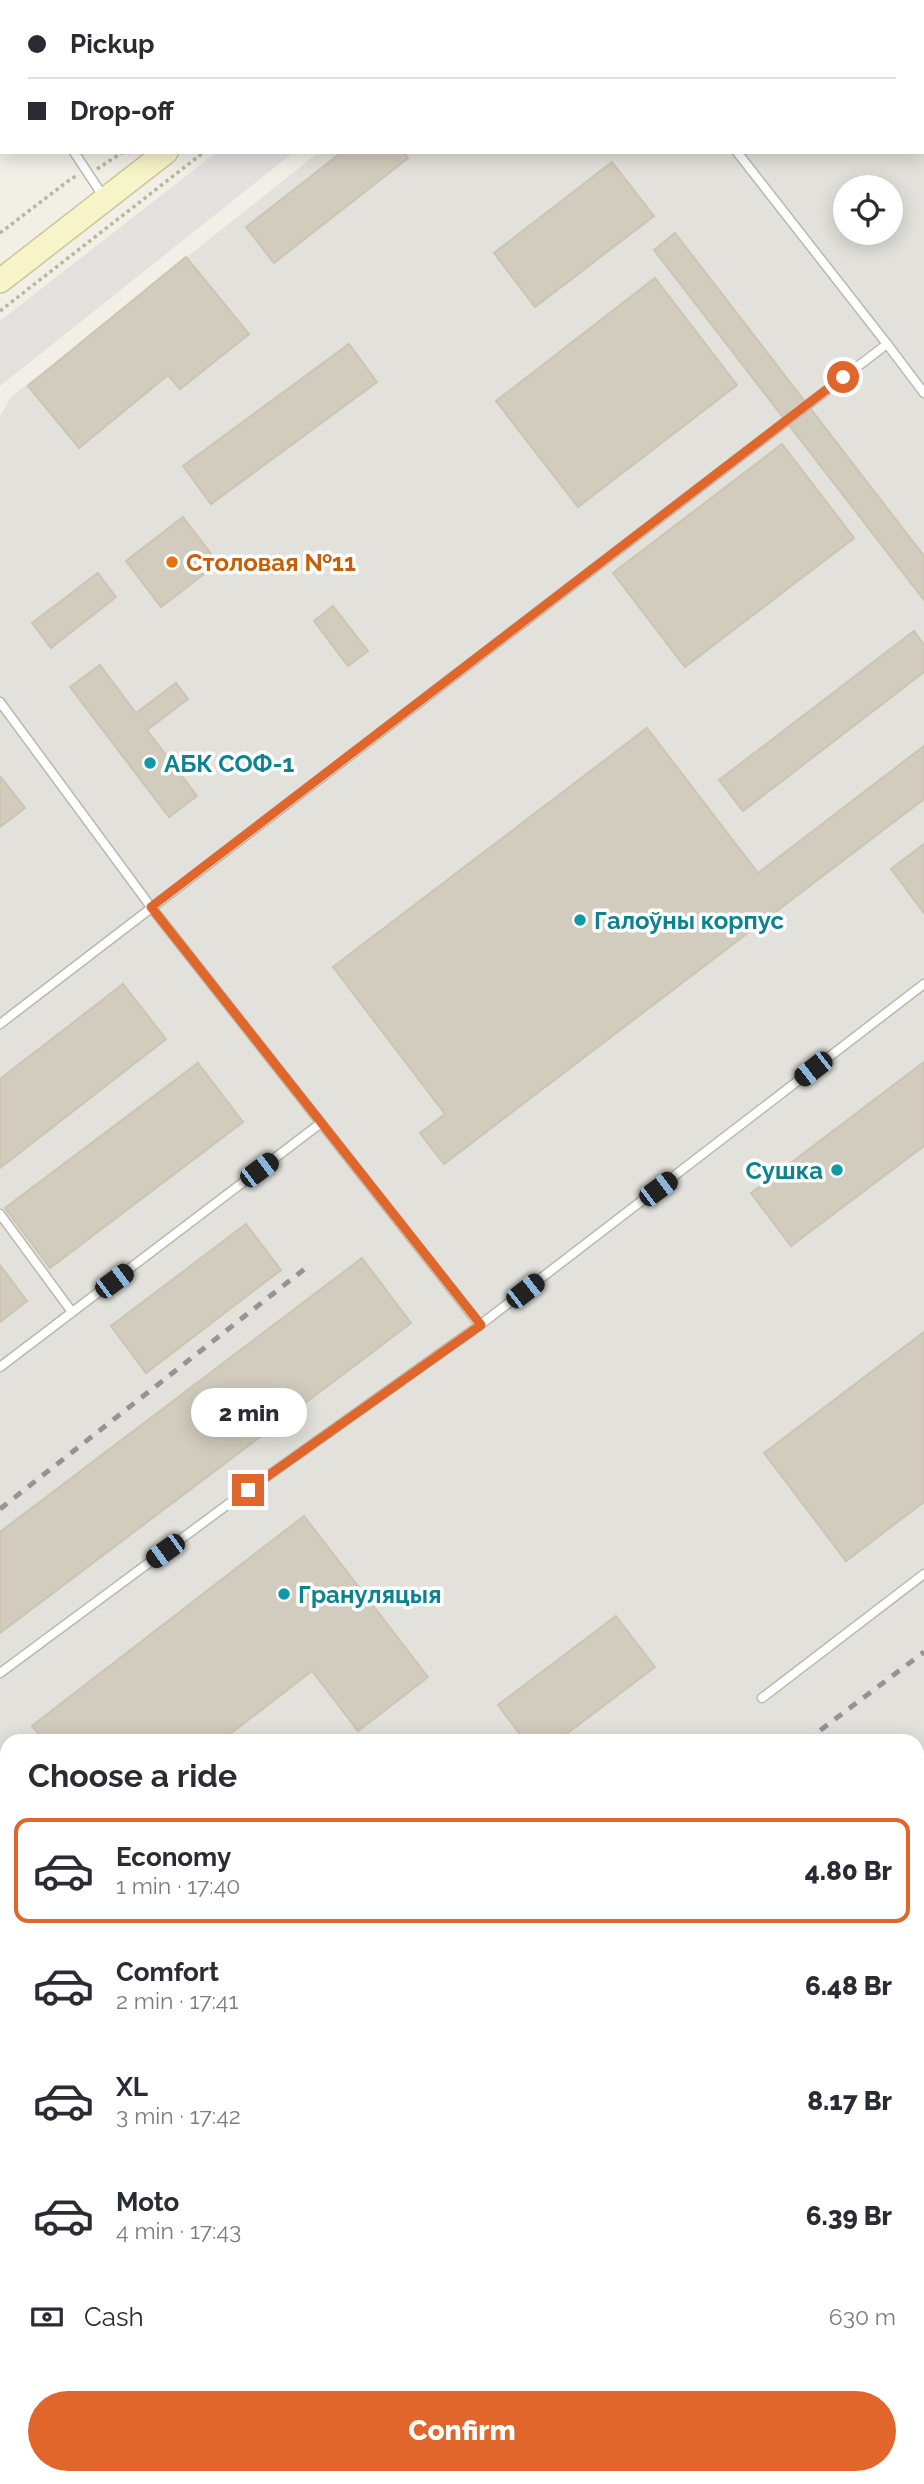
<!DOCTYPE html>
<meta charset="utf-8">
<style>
body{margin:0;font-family:Raleway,sans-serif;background:#f7f7f7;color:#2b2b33;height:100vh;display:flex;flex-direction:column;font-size:26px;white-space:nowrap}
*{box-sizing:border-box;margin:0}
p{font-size:23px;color:#7c7c81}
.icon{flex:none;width:38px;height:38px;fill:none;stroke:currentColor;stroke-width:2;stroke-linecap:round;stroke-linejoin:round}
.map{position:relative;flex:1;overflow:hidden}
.details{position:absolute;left:0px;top:1734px;width:924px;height:751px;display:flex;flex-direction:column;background:#fff;border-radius:21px 21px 0 0;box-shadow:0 4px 18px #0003}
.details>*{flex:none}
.banner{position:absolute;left:0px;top:0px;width:924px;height:154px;box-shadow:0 4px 18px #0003;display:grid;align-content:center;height:154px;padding:0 28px;background:#fff}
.controls{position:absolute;left:833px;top:175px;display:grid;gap:14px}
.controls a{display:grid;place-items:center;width:70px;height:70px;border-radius:50%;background:#fff;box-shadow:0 4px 18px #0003;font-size:35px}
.end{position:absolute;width:32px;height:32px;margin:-16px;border:9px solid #e1662c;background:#fff;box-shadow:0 0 0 4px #fff}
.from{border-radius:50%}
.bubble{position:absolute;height:49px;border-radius:24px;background:#fff;box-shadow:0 4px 18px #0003;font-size:23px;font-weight:800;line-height:49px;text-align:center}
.car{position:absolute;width:21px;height:42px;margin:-21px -10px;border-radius:9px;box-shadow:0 0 5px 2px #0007;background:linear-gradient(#222 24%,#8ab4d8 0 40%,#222 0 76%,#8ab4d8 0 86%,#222 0)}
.banner b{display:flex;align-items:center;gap:24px;height:66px;font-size:26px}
.banner b+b{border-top:2px solid #e1e1e2}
.banner i{width:18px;height:18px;background:#2b2b33}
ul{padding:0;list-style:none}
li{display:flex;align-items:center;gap:21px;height:105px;margin:0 14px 10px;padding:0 14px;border:4px solid transparent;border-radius:14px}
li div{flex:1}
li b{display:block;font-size:26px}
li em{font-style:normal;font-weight:800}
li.on{border-color:#e1662c}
li>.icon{width:63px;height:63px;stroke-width:1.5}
h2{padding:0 28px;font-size:32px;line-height:84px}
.pay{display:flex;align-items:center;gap:18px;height:77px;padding:0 28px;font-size:26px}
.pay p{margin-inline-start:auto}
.button{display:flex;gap:14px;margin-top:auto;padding:14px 28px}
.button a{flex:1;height:80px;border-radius:42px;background:#e1662c;color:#fff;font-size:28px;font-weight:800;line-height:80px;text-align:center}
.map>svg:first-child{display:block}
</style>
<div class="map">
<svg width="924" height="2484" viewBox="0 0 924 2484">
<rect width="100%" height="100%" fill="#f1efe6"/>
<!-- industrial -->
<path fill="#e3e1db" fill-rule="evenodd" d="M 606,0 L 924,0 L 924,2443 L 917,2455 L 917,1741 L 7,1741 L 7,2478 L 904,2478 L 900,2484 L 0,2484 L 0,416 L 11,397 L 319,152 L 922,152 L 922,2 L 604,2 ZM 845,187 L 891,187 L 891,233 L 845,233 Z"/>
<!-- parking -->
<path fill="#e2e1de" d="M 217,152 L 294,152 L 0,386 L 0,321 Z"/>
<!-- building -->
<g fill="#d1ccbd" stroke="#cbc5b1" stroke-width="2">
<path d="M 342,152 L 403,152 L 408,158 L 274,263 L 246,227 Z"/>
<path d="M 612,162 L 654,216 L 535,307 L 494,253 Z"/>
<path d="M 675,233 L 924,556 L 924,600 L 654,250 Z"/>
<path d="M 186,257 L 249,334 L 180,389 L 168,375 L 79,448 L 28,386 Z"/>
<path d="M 655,278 L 737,385 L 578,507 L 496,401 Z"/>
<path d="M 349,344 L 377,382 L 211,504 L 183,466 Z"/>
<path d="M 782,444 L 854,538 L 685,667 L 613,573 Z"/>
<path d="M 183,517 L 218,563 L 161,607 L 126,561 Z"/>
<path d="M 98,573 L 116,597 L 51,648 L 32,623 Z"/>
<path d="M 333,606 L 368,651 L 348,666 L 314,621 Z"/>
<path d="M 914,631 L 924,645 L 924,672 L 743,811 L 719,780 Z"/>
<path d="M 100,665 L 136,713 L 176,683 L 188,699 L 147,730 L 197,796 L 169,817 L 70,687 Z"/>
<path d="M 647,728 L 758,873 L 924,746 L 924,799 L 444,1164 L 420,1133 L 445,1114 L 333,967 Z"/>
<path d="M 0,776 L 25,808 L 0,827 Z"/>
<path d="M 924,844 L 924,913 L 891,869 Z"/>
<path d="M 123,984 L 166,1039 L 0,1168 L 0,1079 Z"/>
<path d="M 924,1062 L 924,1146 L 791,1246 L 751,1193 Z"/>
<path d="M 198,1063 L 243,1122 L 50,1268 L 5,1208 Z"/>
<path d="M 246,1224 L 281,1270 L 146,1373 L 111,1326 Z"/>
<path d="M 362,1258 L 411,1323 L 0,1633 L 0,1532 Z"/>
<path d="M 0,1265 L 27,1301 L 0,1322 Z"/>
<path d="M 924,1332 L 924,1502 L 846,1561 L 764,1453 Z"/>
<path d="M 304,1516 L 428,1677 L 358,1731 L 312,1671 L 221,1741 L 45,1741 L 32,1726 Z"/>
<path d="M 616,1616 L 655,1667 L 557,1741 L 525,1741 L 498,1705 Z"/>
<path d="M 0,2367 L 7,2376 L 7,2478 L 86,2478 L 91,2484 L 0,2484 Z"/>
<path d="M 195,2478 L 348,2478 L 352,2484 L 199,2484 Z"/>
</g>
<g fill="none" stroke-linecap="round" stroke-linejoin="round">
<defs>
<g id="service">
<path d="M 314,0 L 316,2"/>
<path d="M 425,0 L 426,2"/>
<path d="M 74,152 L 103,196"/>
<path d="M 737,152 L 887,344"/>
<path d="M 0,702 L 151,907 L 480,1325 L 227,1505 L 0,1673"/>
<path d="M 0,1024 L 887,344 L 924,393"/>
<path d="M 0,1214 L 72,1312"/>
<path d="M 480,1325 L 924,984"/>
<path d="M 0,1367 L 321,1123"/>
<path d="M 762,1698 L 924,1574"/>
<path d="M 917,1840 L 924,1836"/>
<path d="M 917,1998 L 924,2008"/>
<path d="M 0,2279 L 7,2288"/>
<path d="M 917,2291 L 924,2281"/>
<path d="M 151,2478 L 156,2484"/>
<path d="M 799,2484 L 802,2478"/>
</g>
<g id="secondary">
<path d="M 363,2 L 366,0"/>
<path d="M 0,281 L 166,152"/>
</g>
</defs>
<!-- service casing -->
<use href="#service" stroke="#bbb8aa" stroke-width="11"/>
<!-- secondary casing -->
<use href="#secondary" stroke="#ccc79a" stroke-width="26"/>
<!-- path -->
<g stroke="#bbb69d" stroke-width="3.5" stroke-dasharray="3.5 3.5" stroke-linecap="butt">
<path d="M 270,0 L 270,2"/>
<path d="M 400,2 L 403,0"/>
<path d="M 97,169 L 123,152"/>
<path d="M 0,233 L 72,178 L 77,176"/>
<path d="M 0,311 L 204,152"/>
</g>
<!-- service -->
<use href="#service" stroke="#fff" stroke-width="8"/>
<!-- secondary -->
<use href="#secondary" stroke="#f8f4c9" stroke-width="23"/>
<!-- rail -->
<g stroke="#949494" stroke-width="5" stroke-dasharray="9 9" stroke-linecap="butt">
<path d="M 0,1509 L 307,1267"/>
<path d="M 806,1741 L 924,1652"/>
<path d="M 0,2002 L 7,2000"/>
<path d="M 0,2043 L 7,2041"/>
<path d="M 0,2066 L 7,2063"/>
</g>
</g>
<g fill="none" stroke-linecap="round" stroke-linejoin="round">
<!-- route -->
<path stroke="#e1662c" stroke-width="9" d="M 248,1490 L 481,1325 L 151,907 L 843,377"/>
</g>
<!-- markers -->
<circle fill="#e8710a" stroke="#fff" stroke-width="2.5" cx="172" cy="562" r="7"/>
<g fill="#0f9aa8" stroke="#fff" stroke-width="2.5">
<circle cx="150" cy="763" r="7"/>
<circle cx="580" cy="920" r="7"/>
<circle cx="837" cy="1170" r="7"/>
<circle cx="284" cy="1594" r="7"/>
</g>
<g text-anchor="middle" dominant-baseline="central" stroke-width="7" stroke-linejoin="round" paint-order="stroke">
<!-- food labels -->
<g font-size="24" font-weight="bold" fill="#c56008" stroke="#fff" text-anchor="start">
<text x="186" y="562">Столовая №11</text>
</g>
<!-- culture labels -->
<g font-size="24" font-weight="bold" fill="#0d838f" stroke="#fff" text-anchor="start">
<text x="164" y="763">АБК СОФ-1</text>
<text x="594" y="920">Галоўны корпус</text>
<text x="823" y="1170" text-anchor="end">Сушка</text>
<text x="298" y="1594">Грануляцыя</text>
</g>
</g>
</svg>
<div class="controls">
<a><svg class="icon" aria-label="locate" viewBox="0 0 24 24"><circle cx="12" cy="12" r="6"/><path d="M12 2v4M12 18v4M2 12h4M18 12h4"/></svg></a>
</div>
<i class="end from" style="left:843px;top:377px"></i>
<i class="end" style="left:248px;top:1490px"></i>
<div class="bubble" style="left:191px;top:1388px;width:116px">2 min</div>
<i class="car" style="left:813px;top:1069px;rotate:232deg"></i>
<i class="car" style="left:259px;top:1170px;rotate:53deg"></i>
<i class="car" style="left:658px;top:1189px;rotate:53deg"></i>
<i class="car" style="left:114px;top:1281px;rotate:53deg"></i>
<i class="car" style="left:525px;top:1291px;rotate:52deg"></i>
<i class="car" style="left:165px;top:1551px;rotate:234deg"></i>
<div class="banner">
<b><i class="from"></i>Pickup</b>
<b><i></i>Drop-off</b>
</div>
<section class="details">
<h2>Choose a ride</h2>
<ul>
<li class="on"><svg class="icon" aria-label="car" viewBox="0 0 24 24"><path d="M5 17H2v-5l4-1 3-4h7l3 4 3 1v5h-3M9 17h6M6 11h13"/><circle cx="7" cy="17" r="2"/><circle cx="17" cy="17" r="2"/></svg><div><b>Economy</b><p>1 min · 17:40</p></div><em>4.80 Br</em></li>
<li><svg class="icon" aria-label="car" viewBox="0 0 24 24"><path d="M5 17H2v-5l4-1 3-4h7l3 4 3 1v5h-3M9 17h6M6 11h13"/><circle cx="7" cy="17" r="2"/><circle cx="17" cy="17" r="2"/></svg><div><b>Comfort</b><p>2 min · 17:41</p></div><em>6.48 Br</em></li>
<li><svg class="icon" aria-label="car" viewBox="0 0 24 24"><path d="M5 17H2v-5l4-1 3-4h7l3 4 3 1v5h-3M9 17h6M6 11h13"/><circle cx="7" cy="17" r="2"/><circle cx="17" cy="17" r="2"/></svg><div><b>XL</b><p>3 min · 17:42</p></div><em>8.17 Br</em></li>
<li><svg class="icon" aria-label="car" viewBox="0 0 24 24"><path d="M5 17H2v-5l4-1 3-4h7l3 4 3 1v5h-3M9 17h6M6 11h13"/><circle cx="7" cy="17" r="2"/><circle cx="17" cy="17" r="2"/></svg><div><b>Moto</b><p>4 min · 17:43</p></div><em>6.39 Br</em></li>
</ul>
<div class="pay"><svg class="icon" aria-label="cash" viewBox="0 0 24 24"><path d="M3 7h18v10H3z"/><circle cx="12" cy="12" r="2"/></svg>Cash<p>630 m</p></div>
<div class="button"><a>Confirm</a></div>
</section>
</div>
